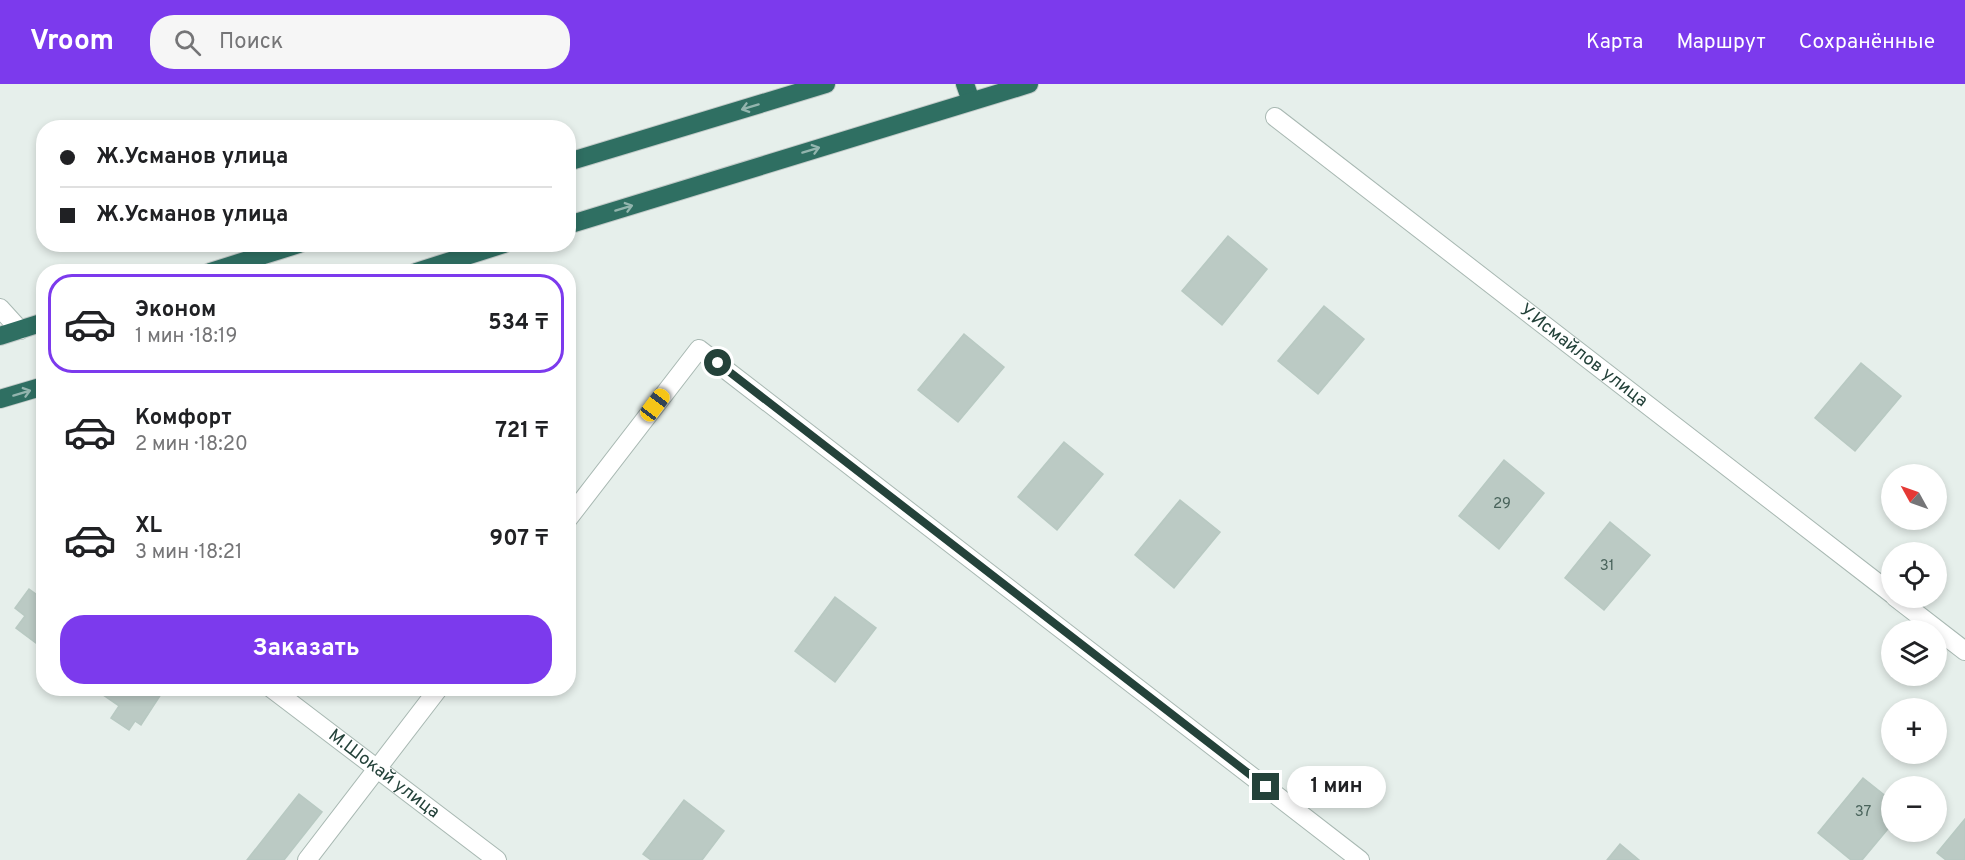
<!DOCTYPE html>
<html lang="ru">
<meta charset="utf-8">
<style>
body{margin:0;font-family:Overpass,sans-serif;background:#f6f6f6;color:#202124;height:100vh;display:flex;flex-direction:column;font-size:22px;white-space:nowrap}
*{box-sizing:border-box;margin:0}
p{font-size:20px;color:#757577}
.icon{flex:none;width:33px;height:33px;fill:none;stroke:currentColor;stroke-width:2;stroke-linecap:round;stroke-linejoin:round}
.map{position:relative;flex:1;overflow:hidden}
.panel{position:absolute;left:36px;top:180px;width:540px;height:432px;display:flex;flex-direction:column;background:#fff;border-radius:24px;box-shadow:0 3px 9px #0003}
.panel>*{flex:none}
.guide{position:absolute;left:36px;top:36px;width:540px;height:132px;border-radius:24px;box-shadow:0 3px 9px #0003;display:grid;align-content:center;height:132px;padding:0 24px;background:#fff}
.needle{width:39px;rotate:310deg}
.tools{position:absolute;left:1881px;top:380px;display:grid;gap:12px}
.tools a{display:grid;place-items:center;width:66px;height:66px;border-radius:50%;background:#fff;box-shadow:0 3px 9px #0003;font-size:30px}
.end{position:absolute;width:27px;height:27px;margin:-14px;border:8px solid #24423a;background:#fff;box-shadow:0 0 0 3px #fff}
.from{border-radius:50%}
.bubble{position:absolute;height:42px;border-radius:21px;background:#fff;box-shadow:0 3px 9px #0003;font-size:20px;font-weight:700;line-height:42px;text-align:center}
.car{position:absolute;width:18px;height:36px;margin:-18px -9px;border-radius:8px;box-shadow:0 0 4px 2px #0007;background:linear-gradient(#f5c518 24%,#345 0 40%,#f5c518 0 76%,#345 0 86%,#f5c518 0)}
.guide b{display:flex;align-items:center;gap:21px;height:57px;font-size:22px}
.guide b+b{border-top:2px solid #e0e0e0}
.guide i{width:15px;height:15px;background:#202124}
ul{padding:10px 0 0;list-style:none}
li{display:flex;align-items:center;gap:18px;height:99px;margin:0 12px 9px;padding:0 12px;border:3px solid transparent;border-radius:24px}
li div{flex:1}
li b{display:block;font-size:22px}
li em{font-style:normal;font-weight:700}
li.on{border-color:#7c3aed}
li>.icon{width:54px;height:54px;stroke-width:1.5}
.cta{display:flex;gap:12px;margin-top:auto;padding:12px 24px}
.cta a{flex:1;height:69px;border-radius:24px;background:#7c3aed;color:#fff;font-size:24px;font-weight:700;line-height:69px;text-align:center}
header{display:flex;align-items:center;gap:36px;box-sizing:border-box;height:84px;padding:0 30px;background:#7c3aed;color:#fff}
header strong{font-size:28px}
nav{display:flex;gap:33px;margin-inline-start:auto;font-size:21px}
.search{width:420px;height:54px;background:#f6f6f6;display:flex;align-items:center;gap:15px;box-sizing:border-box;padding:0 21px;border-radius:24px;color:#757577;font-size:22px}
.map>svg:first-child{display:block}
</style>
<header>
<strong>Vroom</strong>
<div class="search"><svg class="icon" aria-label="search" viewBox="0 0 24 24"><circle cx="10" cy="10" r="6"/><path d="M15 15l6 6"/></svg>Поиск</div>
<nav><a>Карта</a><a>Маршрут</a><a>Сохранённые</a></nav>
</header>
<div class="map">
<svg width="1965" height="776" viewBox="0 0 1965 776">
<rect width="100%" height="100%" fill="#e6efeb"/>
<!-- building -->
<g fill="#bbcac4" stroke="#b8c9c2" stroke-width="1.5">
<path d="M 1228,152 L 1267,185 L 1222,241 L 1182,207 Z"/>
<path d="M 1324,222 L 1364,255 L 1318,310 L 1278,277 Z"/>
<path d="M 964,250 L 1004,283 L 958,338 L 918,306 Z"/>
<path d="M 1861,279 L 1901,312 L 1855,367 L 1815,334 Z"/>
<path d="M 1064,358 L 1103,390 L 1057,446 L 1018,413 Z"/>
<path d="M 1504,376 L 1544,409 L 1499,465 L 1459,432 Z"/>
<path d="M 1180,416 L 1220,448 L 1174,504 L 1135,471 Z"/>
<path d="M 1610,438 L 1650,471 L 1604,526 L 1565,494 Z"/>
<path d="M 29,505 L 44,516 L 44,565 L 16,544 L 25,532 L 15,524 Z"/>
<path d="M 835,513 L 876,544 L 835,598 L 795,567 Z"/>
<path d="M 93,604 L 165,604 L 141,641 L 135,637 L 129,646 L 111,634 L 119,622 Z"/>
<path d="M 1863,694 L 1892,717 L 1892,740 L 1862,776 L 1851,776 L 1818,749 Z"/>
<path d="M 299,710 L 322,728 L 284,776 L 247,776 Z"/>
<path d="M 684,716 L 724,747 L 702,776 L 651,776 L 643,770 Z"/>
<path d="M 1965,735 L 1965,776 L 1946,776 L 1937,769 Z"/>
<path d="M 1620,760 L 1639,776 L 1607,776 Z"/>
</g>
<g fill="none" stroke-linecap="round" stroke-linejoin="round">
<defs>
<g id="minor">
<path id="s1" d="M 1275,33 L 1892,510"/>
<path d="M 0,224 L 20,246"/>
<path d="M 568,435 L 699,265 L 1360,776"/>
<path d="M 1895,513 L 1965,567"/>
<path id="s2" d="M 271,604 L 497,776"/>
<path d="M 307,776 L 439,604"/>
</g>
<g id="highway">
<path d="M 965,0 L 971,17"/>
<path d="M 568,78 L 826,0"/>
<path d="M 568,141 L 1029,0"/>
<path d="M 210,188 L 299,160"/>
<path d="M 416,188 L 504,160"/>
<path d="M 0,252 L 44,238"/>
<path d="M 0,315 L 44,302"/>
</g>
</defs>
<!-- minor casing -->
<use href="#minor" stroke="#a8b8b2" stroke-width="20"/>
<!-- highway casing -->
<use href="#highway" stroke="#c2cac8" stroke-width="20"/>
<!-- minor -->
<use href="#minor" stroke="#fff" stroke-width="18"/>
<!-- highway -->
<use href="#highway" stroke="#2f6f62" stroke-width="18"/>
</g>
<!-- one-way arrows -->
<defs><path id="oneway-shaft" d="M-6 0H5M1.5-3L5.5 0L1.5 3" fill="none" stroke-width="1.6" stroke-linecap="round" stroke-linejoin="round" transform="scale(1.5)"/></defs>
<g stroke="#93b5ae">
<use href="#oneway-shaft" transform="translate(750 23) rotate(163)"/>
<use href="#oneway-shaft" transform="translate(811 66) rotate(-17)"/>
<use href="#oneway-shaft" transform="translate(624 124) rotate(-17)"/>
<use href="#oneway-shaft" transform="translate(22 309) rotate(-17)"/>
</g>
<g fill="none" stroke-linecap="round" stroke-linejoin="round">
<!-- route -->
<path stroke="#24423a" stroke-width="8" d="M 718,279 L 1266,703"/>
</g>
<g text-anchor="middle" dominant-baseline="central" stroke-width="4.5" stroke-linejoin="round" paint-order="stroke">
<!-- number labels -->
<g font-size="15" fill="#4a645c">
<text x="1502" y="420">29</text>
<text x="1607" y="482">31</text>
<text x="1863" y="728">37</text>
</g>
<!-- street labels -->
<g font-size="18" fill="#24423a" stroke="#f7fbf9">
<text stroke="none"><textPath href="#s1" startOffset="390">У.Исмайлов улица</textPath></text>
<text stroke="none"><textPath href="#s2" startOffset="142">М.Шокай улица</textPath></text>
</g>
</g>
</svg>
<div class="tools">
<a><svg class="needle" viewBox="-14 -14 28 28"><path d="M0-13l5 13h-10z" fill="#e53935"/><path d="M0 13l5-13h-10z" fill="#757577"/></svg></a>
<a><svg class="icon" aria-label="locate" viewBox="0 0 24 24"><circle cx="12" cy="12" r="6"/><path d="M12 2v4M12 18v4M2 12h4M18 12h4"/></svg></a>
<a><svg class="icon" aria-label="layers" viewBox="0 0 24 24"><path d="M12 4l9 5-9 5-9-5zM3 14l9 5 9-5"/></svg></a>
<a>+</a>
<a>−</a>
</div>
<i class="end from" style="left:718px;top:279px"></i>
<i class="end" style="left:1266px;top:703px"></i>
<div class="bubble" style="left:1287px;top:682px;width:99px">1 мин</div>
<i class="car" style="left:655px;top:321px;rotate:37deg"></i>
<div class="guide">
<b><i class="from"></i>Ж.Усманов улица</b>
<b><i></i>Ж.Усманов улица</b>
</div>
<section class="panel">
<ul>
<li class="on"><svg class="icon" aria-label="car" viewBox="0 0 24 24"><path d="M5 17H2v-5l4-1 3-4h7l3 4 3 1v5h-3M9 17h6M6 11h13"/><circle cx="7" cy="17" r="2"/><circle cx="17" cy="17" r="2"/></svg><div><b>Эконом</b><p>1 мин · 18:19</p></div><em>534 ₸</em></li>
<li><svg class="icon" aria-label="car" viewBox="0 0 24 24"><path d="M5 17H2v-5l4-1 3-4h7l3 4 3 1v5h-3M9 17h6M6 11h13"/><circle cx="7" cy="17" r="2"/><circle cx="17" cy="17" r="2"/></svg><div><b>Комфорт</b><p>2 мин · 18:20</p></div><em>721 ₸</em></li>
<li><svg class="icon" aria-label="car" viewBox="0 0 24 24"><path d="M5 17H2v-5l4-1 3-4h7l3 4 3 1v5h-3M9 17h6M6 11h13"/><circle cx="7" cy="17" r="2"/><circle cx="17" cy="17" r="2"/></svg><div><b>XL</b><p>3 мин · 18:21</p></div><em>907 ₸</em></li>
</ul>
<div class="cta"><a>Заказать</a></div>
</section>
</div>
